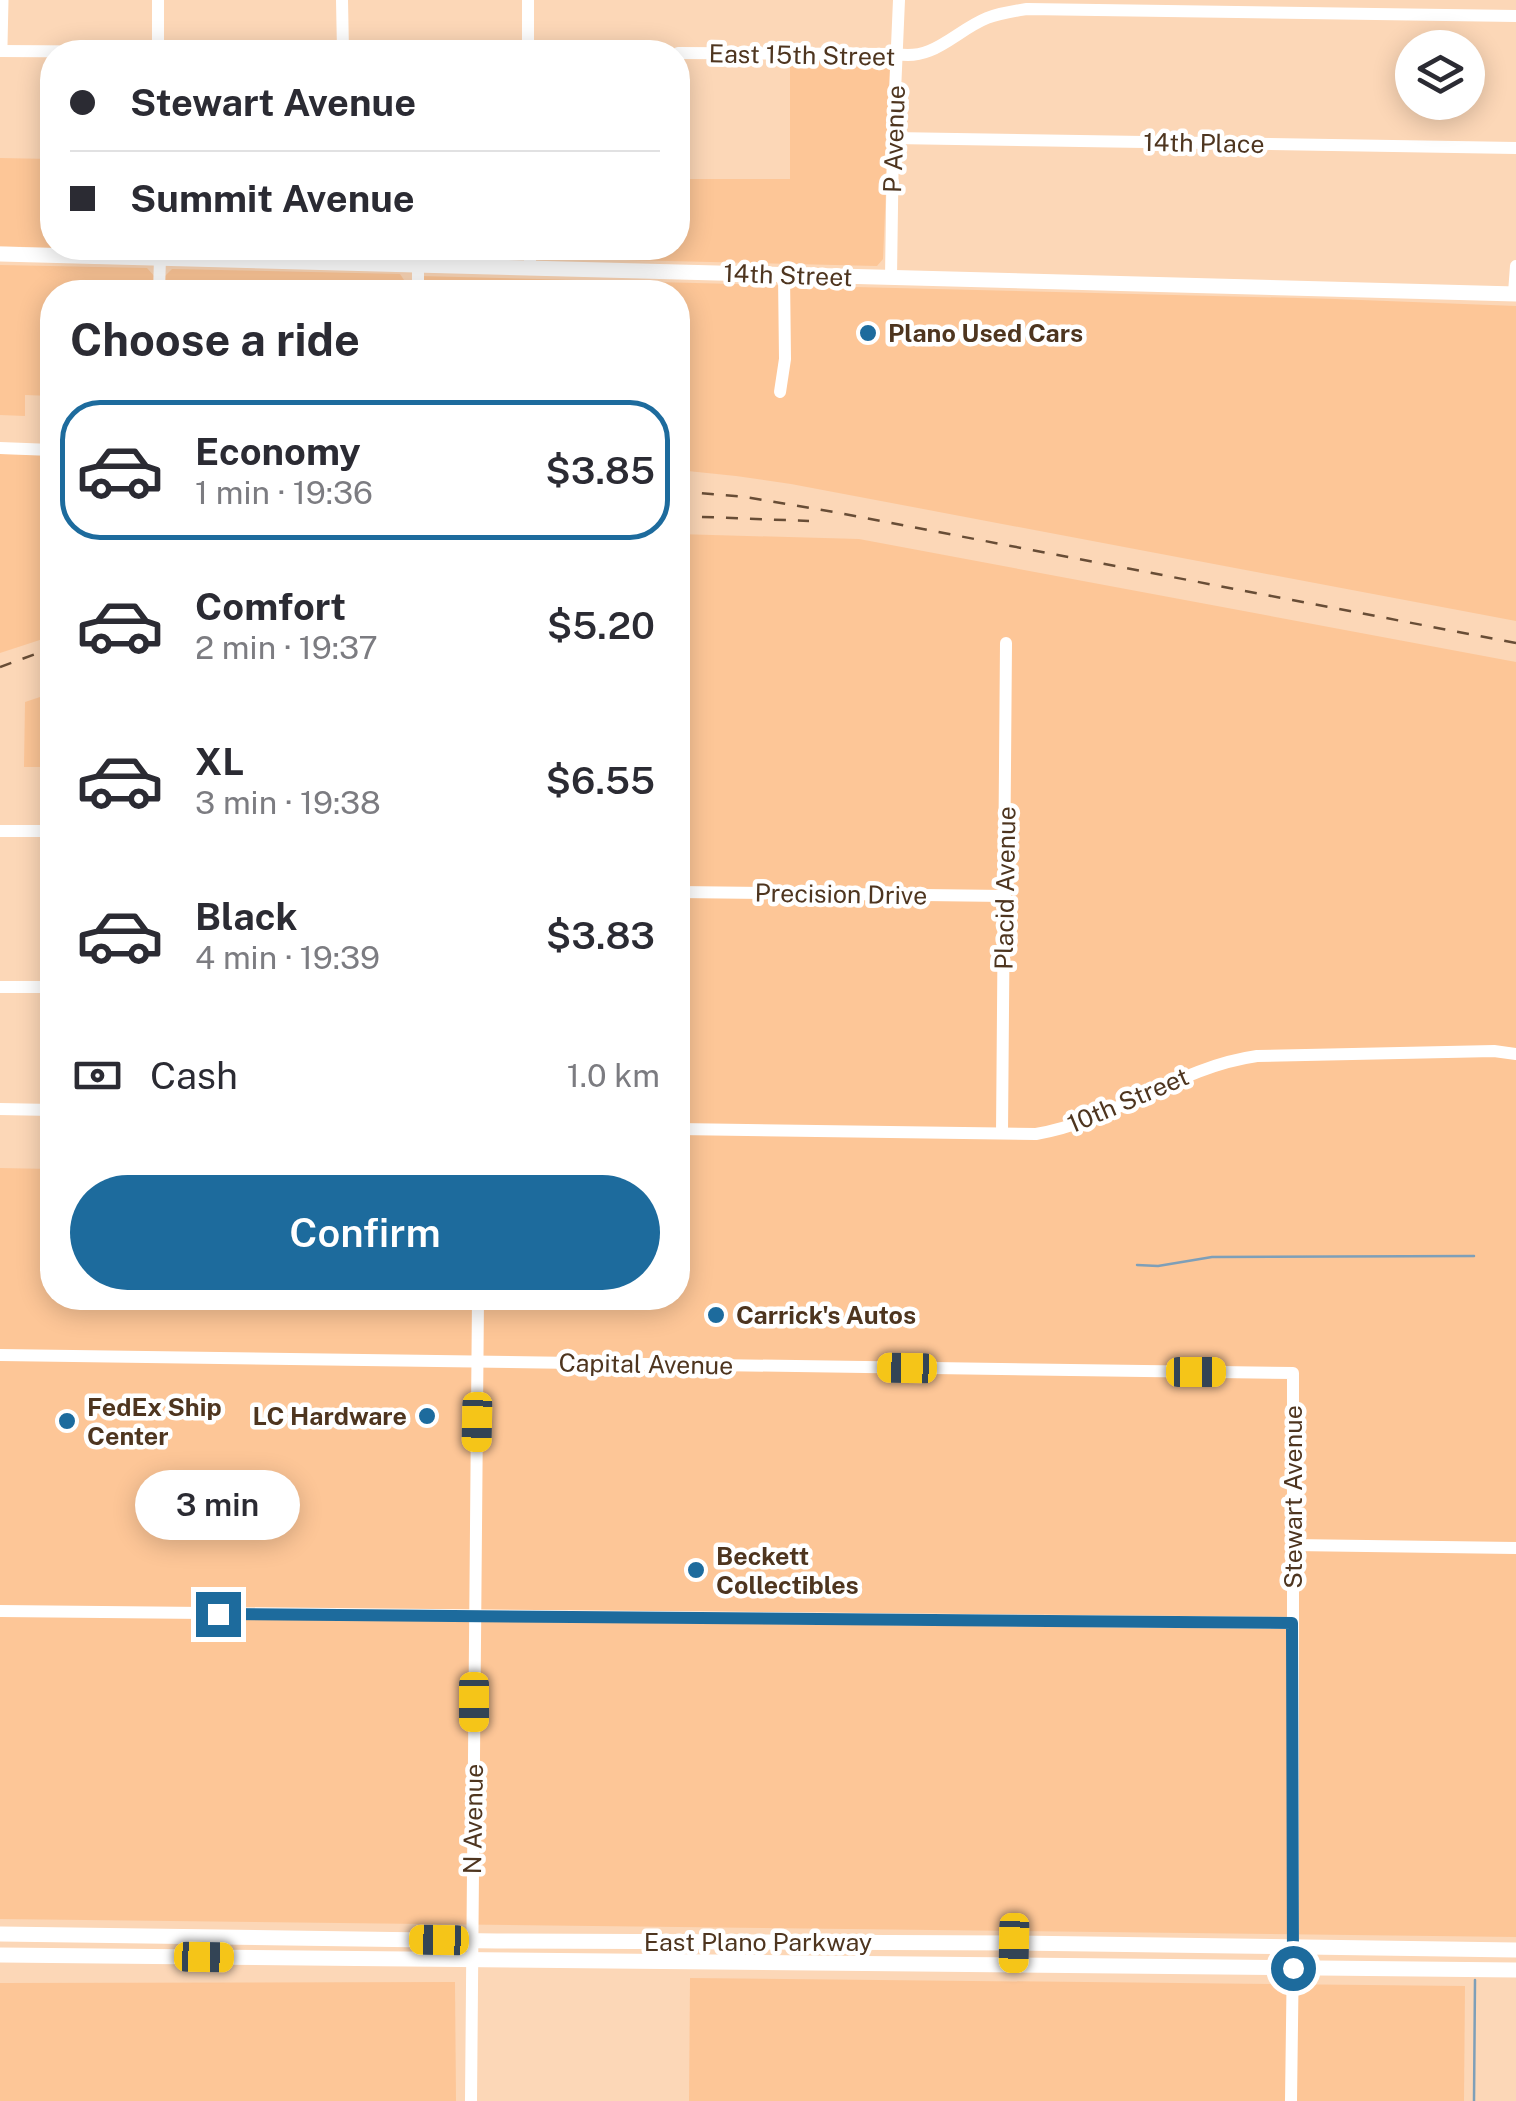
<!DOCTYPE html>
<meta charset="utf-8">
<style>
body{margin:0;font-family:"Public Sans",sans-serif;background:#f7f7f7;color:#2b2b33;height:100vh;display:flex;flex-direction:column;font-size:38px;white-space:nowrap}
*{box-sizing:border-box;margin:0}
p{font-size:32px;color:#7c7c81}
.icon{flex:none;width:55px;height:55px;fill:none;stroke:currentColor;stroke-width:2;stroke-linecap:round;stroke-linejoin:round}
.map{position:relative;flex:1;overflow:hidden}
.panel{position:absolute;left:40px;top:280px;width:650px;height:1030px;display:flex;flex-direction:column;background:#fff;border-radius:40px;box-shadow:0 5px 25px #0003}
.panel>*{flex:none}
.hud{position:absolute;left:40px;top:40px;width:650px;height:220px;border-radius:40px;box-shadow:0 5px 25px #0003;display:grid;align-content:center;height:220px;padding:0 30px;background:#fff}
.controls{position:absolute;left:1395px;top:30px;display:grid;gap:20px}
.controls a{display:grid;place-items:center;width:90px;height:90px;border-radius:50%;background:#fff;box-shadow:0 5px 25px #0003;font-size:50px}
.end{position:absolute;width:45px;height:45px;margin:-22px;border:12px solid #1d6b9d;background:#fff;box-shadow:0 0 0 5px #fff}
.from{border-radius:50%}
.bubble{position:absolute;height:70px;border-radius:35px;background:#fff;box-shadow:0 5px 25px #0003;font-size:32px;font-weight:600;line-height:70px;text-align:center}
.car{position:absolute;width:30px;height:60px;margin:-30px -15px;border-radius:12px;box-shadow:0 0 8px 2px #0007;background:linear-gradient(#f5c518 24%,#345 0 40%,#f5c518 0 76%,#345 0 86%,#f5c518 0)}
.hud b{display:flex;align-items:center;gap:35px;height:95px;font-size:38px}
.hud b+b{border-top:2px solid #e1e1e2}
.hud i{width:25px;height:25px;background:#2b2b33}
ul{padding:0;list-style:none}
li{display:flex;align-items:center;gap:30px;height:140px;margin:0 20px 15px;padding:0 10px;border:5px solid transparent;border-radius:40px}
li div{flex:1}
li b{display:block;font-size:38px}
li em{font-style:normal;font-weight:600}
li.active{border-color:#1d6b9d}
li>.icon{width:90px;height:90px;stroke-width:1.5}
h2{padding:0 30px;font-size:45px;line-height:120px}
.pay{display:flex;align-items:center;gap:25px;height:110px;padding:0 30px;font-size:38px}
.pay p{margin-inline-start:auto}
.button{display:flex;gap:20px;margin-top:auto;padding:20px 30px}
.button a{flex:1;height:115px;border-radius:60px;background:#1d6b9d;color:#fff;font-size:40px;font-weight:600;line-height:115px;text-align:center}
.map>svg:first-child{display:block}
</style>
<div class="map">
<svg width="1516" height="2101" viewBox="0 0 1516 2101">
<rect width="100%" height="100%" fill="#fcd7b7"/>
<!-- built -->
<g fill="#fdc697">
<path d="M 790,61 L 881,61 L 891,69 L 883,259 L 877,266 L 541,258 L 534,249 L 678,248 L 678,179 L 790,179 Z"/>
<path d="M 0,158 L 52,159 L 52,248 L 135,248 L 130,251 L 0,246 Z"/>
<rect x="432" y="248" width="45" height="9"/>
<path d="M 0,265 L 147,268 L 155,277 L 155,292 L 52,292 L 52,396 L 25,395 L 25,416 L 0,415 Z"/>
<path d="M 172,269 L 400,274 L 410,289 L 410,292 L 164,292 L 164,277 Z"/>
<path d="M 418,276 L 1335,299 L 1516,306 L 1516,621 L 791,484 L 736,476 L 678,470 L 678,292 L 417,292 Z"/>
<path d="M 0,454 L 52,455 L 52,636 L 0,653 Z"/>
<path d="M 678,534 L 859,539 L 1516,662 L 1516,1937 L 0,1919 L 0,1168 L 52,1169 L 52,1298 L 678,1298 Z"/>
<path d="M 52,693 L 52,767 L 24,767 L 25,702 Z"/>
<path d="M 690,1978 L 1465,1986 L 1464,2101 L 689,2101 Z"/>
<path d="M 455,1982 L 456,2101 L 0,2101 L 0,1983 Z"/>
</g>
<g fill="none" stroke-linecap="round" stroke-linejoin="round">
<!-- stream -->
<g stroke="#7e9fb8" stroke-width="2.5">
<path d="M 1137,1265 L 1158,1266 L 1212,1257 L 1474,1256"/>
<path d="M 1474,2101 L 1475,1980"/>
</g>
<!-- minor -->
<g stroke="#fff" stroke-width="12">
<path d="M 158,0 L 158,52"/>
<path d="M 342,0 L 343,51"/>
<path d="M 528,0 L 528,52"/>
<path d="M 0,51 L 173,52"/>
<path d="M 224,52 L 343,51 L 511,52"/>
<path d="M 678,53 L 897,54 C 934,61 955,31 987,18 C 1000,13 1014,11 1027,9 L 1516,16"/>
<path d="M 893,138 L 1516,148"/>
<path d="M 530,248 L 530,268"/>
<path d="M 418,265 L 418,292"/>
<path d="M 891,277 L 893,138 L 899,0"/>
<path d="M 159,292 L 160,258"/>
<path d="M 1514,293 L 1516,266"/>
<path d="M 780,392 L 785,359 L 784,275"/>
<path d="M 0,448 L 52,450"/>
<path d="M 0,831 L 52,831"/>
<path d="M 678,892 L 1005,896"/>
<path d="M 0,987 L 52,987"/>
<path d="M 0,1109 L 52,1110"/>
<path d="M 678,1129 L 1036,1134 C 1114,1121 1178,1067 1257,1056 L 1494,1051 L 1516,1054"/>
<path d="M 1002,1133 L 1006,643"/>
<path d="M 0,1355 L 1293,1373 L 1293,1948 L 1291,2101"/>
<path d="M 1292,1545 L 1516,1548"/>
<path d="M 0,1611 L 1293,1623"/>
<path d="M 471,2101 L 478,1298"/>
</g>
<!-- major -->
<g stroke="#fff" stroke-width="15">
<path d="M 0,45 L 1,0"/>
<path d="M 0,254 L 1516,294"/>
<path d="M 0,1934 L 497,1941 L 1015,1943 L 1516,1950"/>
<path d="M 0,1955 L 1516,1970"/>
</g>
<!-- rail -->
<g stroke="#684d36" stroke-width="2.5" stroke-dasharray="12 12" stroke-linecap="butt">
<path d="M 678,491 L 745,497 L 834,512 L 1516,643"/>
<path d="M 678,516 L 809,521"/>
<path d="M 0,667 L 52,648"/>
</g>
</g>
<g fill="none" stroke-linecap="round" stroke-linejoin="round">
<!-- route -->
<path stroke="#1d6b9d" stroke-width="12" d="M 218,1614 L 1292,1623 L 1293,1968"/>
</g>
<!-- markers -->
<g fill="#1d6b9d" stroke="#fff" stroke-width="4">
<circle cx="868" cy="333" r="10"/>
<circle cx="716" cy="1315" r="10"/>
<circle cx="427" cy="1416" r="10"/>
<circle cx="67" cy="1421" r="10"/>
<circle cx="696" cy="1570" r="10"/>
</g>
<g text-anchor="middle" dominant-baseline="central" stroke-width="9" stroke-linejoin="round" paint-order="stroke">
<!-- street labels -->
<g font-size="25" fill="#4e351f" stroke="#fff">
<text transform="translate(802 55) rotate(1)">East 15th Street</text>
<text transform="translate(894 139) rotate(-88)">P Avenue</text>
<text transform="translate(1204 143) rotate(1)">14th Place</text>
<text transform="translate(788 275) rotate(2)">14th Street</text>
<text transform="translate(1005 888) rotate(-89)">Placid Avenue</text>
<text transform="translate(841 894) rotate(1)">Precision Drive</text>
<text transform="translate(1128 1100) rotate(-23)">10th Street</text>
<text transform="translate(646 1364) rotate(1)">Capital Avenue</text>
<text transform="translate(1293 1497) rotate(-90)">Stewart Avenue</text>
<text transform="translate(473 1819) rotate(-89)">N Avenue</text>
<text x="758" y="1942">East Plano Parkway</text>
</g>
<!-- poi labels -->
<g font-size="25" font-weight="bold" fill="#4e351f" stroke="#fff" text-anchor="start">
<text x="888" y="333">Plano Used Cars</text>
<text x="736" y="1315">Carrick's Autos</text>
<text x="87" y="1407">FedEx Ship<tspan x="87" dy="29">Center</tspan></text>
<text x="407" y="1416" text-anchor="end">LC Hardware</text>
<text x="716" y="1556">Beckett<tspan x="716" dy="29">Collectibles</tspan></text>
</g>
</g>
</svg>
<div class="controls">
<a><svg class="icon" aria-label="layers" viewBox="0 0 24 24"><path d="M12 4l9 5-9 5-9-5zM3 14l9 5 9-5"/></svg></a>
</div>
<i class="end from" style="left:1293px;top:1968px"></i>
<i class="end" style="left:218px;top:1614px"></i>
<div class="bubble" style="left:135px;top:1470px;width:165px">3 min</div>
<i class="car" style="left:907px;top:1368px;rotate:271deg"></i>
<i class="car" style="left:1196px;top:1372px;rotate:90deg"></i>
<i class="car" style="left:477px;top:1422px;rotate:181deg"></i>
<i class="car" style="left:474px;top:1702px;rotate:180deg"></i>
<i class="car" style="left:439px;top:1940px;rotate:271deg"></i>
<i class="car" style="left:1014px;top:1943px;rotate:181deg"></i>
<i class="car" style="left:204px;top:1957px;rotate:91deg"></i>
<div class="hud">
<b><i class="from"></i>Stewart Avenue</b>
<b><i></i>Summit Avenue</b>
</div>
<section class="panel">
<h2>Choose a ride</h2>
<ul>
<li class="active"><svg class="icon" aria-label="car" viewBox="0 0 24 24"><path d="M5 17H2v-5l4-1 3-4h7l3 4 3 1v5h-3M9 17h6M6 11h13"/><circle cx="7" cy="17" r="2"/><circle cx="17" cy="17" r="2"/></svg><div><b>Economy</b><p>1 min · 19:36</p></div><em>$3.85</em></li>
<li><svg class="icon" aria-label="car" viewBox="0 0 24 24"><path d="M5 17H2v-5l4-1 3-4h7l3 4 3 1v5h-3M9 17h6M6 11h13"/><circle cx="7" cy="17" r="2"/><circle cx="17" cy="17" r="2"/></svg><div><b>Comfort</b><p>2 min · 19:37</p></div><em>$5.20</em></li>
<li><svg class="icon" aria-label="car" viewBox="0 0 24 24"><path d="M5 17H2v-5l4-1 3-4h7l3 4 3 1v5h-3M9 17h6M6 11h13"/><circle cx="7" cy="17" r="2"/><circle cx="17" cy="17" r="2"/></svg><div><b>XL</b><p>3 min · 19:38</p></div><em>$6.55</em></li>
<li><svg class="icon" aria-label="car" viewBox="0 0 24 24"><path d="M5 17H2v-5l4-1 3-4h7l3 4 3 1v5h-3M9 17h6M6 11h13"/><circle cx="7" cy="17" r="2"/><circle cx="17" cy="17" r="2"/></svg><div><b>Black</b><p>4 min · 19:39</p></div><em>$3.83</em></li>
</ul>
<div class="pay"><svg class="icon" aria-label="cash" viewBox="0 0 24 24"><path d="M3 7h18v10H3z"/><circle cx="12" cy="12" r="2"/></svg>Cash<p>1.0 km</p></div>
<div class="button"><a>Confirm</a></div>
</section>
</div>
